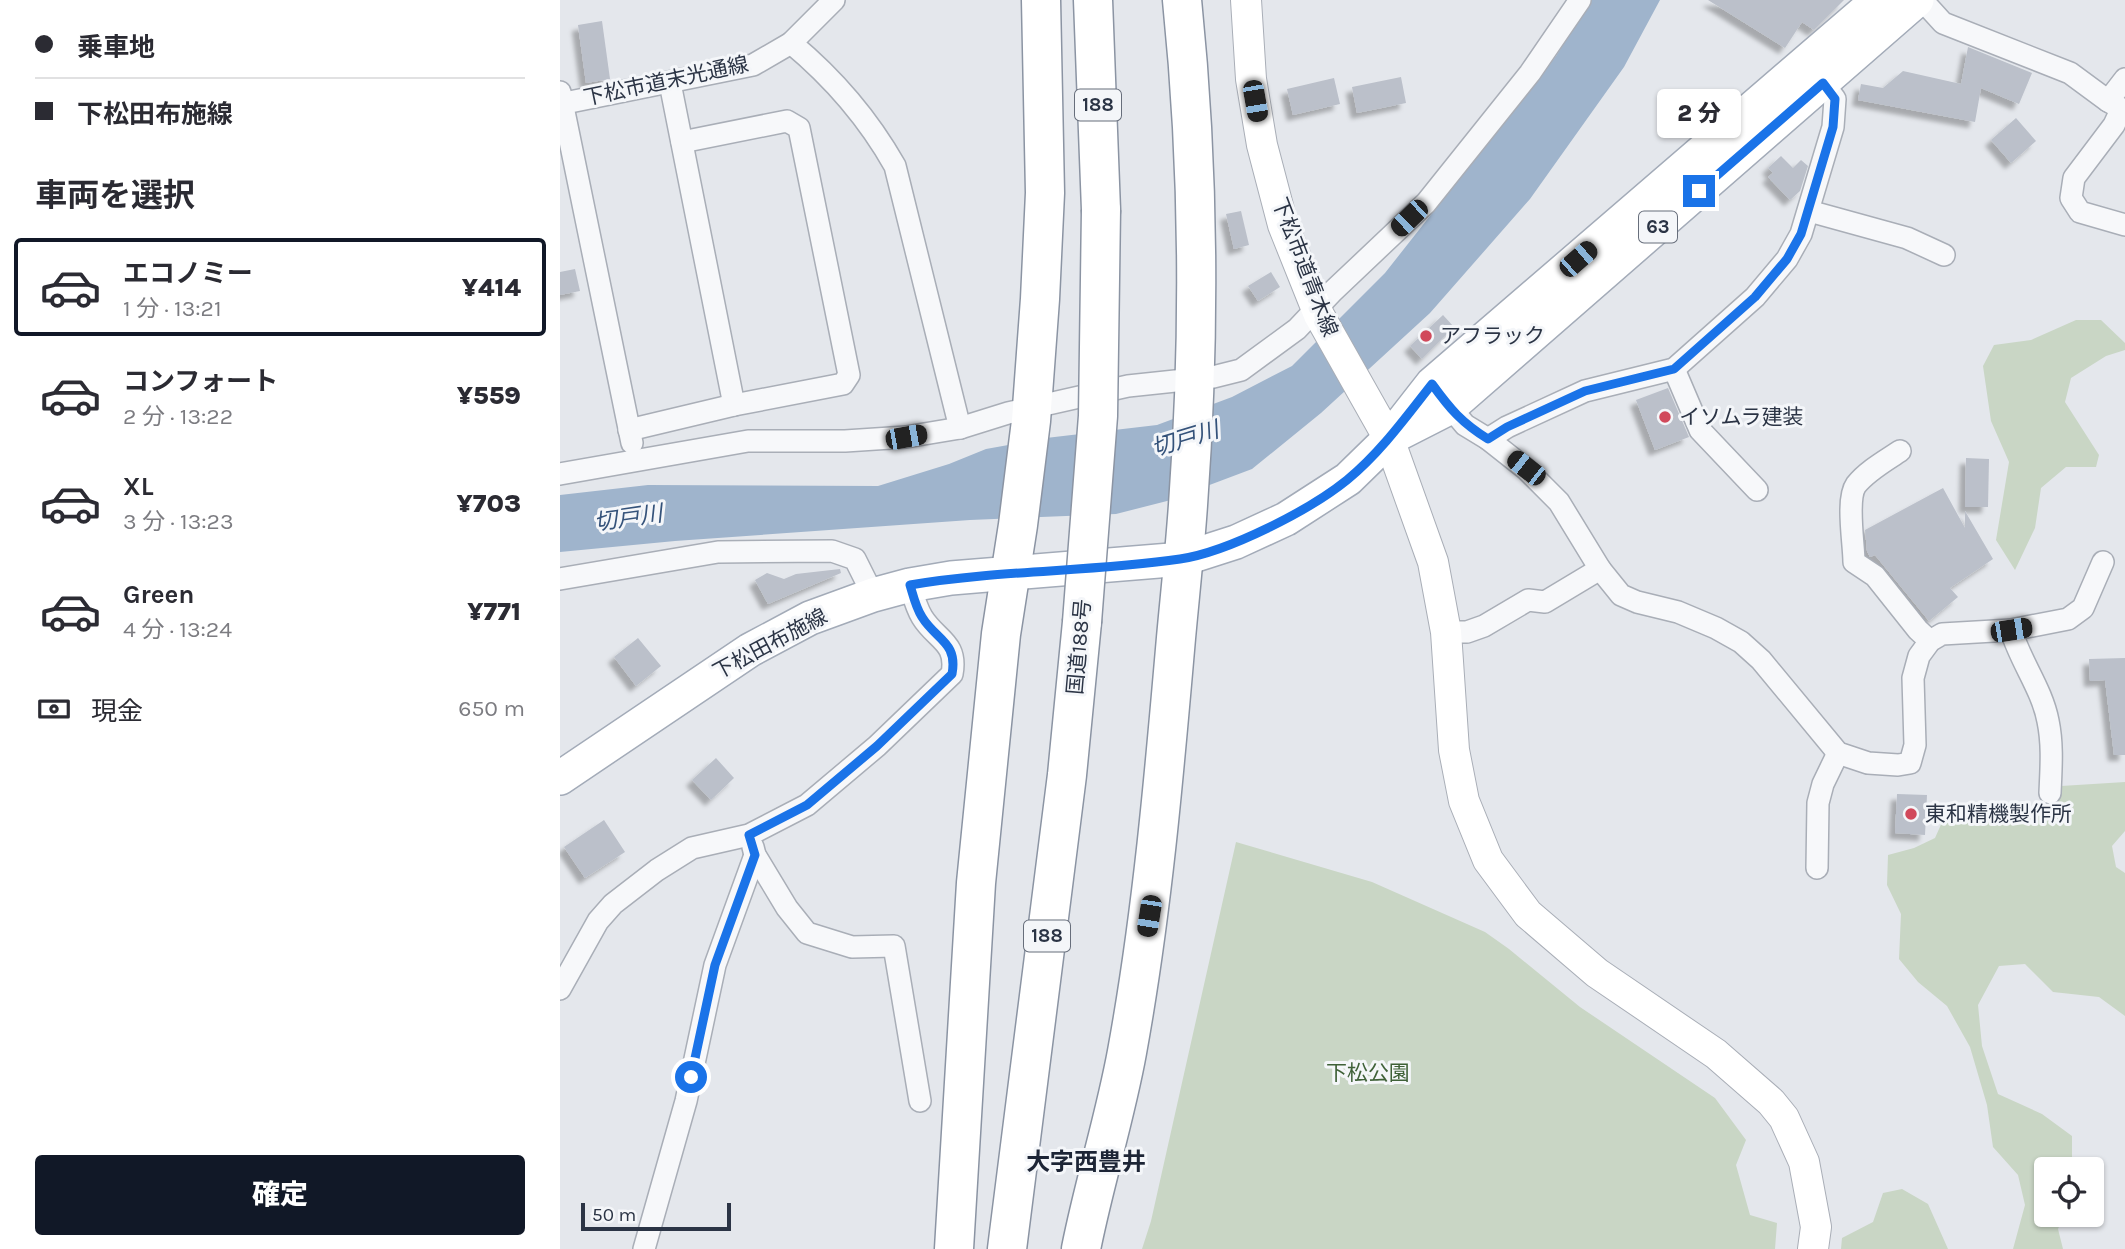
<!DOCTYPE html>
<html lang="ja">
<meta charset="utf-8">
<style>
body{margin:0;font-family:Karla,"Noto Sans JP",sans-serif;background:#f2f2f3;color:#2b2b33;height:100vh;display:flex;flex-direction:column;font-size:26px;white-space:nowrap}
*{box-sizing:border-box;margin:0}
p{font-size:23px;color:#7c7c81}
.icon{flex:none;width:38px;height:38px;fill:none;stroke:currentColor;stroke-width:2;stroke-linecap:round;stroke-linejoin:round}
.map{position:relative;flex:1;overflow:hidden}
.details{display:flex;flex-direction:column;background:#fff;width:560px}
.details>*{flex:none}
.top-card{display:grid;align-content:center;height:154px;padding:0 35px;background:#fff}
.tools{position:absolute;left:1474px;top:1157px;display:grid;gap:14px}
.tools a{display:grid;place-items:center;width:70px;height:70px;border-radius:7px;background:#fff;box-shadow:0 2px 5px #0004;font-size:35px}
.scale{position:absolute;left:21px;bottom:18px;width:150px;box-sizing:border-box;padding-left:7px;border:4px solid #2b3445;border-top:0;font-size:19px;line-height:24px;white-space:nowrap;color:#2b3445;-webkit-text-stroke:5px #f4f6f9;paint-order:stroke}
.end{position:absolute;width:32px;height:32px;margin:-16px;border:9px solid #1a73e8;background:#fff;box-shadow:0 0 0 4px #fff}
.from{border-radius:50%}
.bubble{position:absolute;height:49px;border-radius:7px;background:#fff;box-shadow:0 2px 5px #0004;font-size:23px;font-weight:800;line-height:49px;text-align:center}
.car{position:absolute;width:21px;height:42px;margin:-21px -10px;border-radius:9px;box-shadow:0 0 5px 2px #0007;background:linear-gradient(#222 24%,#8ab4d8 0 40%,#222 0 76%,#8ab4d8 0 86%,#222 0)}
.top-card b{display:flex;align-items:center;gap:24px;height:66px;font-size:26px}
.top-card b+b{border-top:2px solid #e1e1e2}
.top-card i{width:18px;height:18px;background:#2b2b33}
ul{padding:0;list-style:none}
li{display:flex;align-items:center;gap:21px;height:98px;margin:0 14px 10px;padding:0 21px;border:4px solid transparent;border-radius:7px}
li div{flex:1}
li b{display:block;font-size:26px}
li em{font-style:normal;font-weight:800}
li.current{border-color:#111827}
li>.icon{width:63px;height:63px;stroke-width:1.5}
h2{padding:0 35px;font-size:32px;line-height:84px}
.pay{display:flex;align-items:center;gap:18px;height:77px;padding:0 35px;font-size:26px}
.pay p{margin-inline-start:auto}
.action{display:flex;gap:14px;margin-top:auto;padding:14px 35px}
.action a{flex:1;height:80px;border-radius:7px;background:#111827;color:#fff;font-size:28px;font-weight:800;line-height:80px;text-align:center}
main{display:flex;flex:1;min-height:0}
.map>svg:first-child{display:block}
</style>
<main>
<section class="details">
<div class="top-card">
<b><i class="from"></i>乗車地</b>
<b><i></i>下松田布施線</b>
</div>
<h2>車両を選択</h2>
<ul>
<li class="current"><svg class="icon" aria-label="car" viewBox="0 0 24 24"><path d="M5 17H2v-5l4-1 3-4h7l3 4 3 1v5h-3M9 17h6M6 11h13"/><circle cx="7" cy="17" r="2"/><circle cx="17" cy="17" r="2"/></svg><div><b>エコノミー</b><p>1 分 · 13:21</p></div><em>¥414</em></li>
<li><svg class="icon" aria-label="car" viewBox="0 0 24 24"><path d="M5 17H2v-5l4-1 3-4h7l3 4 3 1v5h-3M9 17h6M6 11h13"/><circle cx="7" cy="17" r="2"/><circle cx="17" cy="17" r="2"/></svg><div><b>コンフォート</b><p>2 分 · 13:22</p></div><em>¥559</em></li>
<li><svg class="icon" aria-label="car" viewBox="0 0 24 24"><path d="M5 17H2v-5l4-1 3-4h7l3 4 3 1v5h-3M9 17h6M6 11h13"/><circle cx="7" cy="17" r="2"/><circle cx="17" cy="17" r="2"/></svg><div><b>XL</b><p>3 分 · 13:23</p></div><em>¥703</em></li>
<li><svg class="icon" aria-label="car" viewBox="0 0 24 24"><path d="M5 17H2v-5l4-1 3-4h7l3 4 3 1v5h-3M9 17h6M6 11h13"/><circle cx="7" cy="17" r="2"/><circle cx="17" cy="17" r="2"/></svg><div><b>Green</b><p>4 分 · 13:24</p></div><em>¥771</em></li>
</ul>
<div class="pay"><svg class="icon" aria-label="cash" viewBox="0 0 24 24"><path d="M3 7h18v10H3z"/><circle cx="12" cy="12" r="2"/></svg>現金<p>650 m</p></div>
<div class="action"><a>確定</a></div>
</section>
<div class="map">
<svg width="1565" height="1249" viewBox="0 0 1565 1249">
<defs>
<filter id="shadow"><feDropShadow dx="-6" dy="6" stdDeviation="2" flood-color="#0004"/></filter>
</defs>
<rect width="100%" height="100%" fill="#e4e7ec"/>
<!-- green -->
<g fill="#c9d6c5">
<path d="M 1516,320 L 1541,320 L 1565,343 L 1565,350 L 1546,356 L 1511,378 L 1505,402 L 1539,455 L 1536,467 L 1506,467 L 1481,488 L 1475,528 L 1455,570 L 1436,540 L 1449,462 L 1431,421 L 1423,366 L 1434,345 L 1471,340 Z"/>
<path d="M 1565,782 L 1565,831 L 1552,846 L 1556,867 L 1565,873 L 1565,1016 L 1539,997 L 1493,992 L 1465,964 L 1439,966 L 1418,1005 L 1422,1046 L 1438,1094 L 1482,1114 L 1512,1136 L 1512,1169 L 1486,1169 L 1486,1214 L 1504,1215 L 1498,1229 L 1503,1249 L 1453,1249 L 1465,1205 L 1458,1175 L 1433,1147 L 1427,1105 L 1410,1047 L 1387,1006 L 1358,982 L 1339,959 L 1341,914 L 1327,885 L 1328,855 L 1354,848 L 1375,838 L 1383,820 L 1418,809 L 1446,820 L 1472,812 L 1501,786 Z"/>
<path d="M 676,842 L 812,882 L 925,932 L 949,949 L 1020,1007 L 1155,1098 L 1186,1140 L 1176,1165 L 1190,1215 L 1217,1223 L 1215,1249 L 582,1249 L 591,1221 Z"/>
<path d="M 1342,1189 L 1368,1204 L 1388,1249 L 1281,1249 L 1282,1238 L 1313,1222 L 1323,1193 Z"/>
</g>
<!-- water -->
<path fill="#9fb4cc" d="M 1031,0 L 1100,0 L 1064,67 L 970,199 L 870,313 L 761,413 L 692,469 L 607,501 L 556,514 L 410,520 L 115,541 L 0,552 L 0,495 L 88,485 L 318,486 L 389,464 L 426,449 L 486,438 L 597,425 L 672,397 L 732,366 L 825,273 L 996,56 Z"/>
<!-- building -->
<g fill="#bbc0ca" filter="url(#shadow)">
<path d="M 1148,0 L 1284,0 L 1254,30 L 1242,22 L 1225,48 Z"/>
<path d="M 42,21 L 50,79 L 26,83 L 18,25 Z"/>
<path d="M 1408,47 L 1472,73 L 1459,104 L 1421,88 L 1415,122 L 1298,100 L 1301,84 L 1323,88 L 1343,71 L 1401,84 Z"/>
<path d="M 841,77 L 846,103 L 797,113 L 792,87 Z"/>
<path d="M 774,78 L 780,104 L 733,115 L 727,89 Z"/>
<path d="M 1456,118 L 1476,141 L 1451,163 L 1431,140 Z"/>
<path d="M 1221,156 L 1233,168 L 1241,160 L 1248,166 L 1240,191 L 1230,200 L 1208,177 L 1213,173 L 1208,168 Z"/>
<path d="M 681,211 L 689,245 L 674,249 L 666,214 Z"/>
<path d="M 15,269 L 20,291 L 0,295 L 0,272 Z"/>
<path d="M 711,272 L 720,287 L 698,301 L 688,286 Z"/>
<path d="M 883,315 L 894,327 L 862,359 L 850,346 Z"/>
<path d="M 1108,388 L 1129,437 L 1095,450 L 1076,400 Z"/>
<path d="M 1406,458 L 1429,459 L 1428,507 L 1405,507 Z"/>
<path d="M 1383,488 L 1405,528 L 1405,511 L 1433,559 L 1390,588 L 1398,597 L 1369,621 L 1315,555 L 1310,557 L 1307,551 L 1305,530 Z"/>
<path d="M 280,569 L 281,573 L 208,604 L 195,580 L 207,573 L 224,579 L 236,574 Z"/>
<path d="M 78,638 L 101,666 L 76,686 L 54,657 Z"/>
<path d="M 1565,658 L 1565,755 L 1554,755 L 1545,680 L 1530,681 L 1529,659 Z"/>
<path d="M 156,758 L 174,778 L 151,800 L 132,780 Z"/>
<path d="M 1337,794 L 1367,795 L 1365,835 L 1335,833 Z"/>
<path d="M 44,820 L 65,852 L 25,878 L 4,847 Z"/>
</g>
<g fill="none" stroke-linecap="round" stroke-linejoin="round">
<defs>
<g id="street">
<path d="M 1362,0 L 1383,23 L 1510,73 L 1548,101 L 1565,111"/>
<path d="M 231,43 C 272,77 309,120 335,166 L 400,428"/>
<path d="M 110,83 L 174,405"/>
<path d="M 0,92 L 72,443"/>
<path d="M 1548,101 L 1565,79"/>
<path d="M 0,104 L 193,65 L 231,43 L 274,0"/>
<path d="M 1561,110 L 1554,125 L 1514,178 L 1511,198 L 1520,212 L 1565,225"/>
<path d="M 1249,211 L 1347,238 L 1384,255"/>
<path d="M 1114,369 L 1140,430 L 1197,490"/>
<path d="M 884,400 L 905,425 L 928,439 L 966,469 L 999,502 L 1040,569 L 1061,595 L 1077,602 L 1118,612 L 1156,628 L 1181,642 L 1201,660 L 1278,753 L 1308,763 L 1338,765 L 1350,763 L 1355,745 L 1353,678 L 1359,656 L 1370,641 L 1382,634 L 1451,630 L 1508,619 L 1523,608 L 1543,562"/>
<path d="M 69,430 L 174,405 L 283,384 L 289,375 L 239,128 L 227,121 L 122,142"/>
<path d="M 928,439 L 947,427 L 1025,391 L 1114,369 L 1195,297 L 1227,259 L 1241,234 L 1273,127 L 1275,99 L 1257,75"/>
<path d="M 1340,451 C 1325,461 1307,471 1296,485 C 1286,499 1294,544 1294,562 L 1315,576 L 1358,630 L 1370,641"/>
<path d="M 0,474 L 188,441 L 285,441 L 346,437 L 400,428 L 448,413 L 568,386 L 653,377 L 681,370 L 737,329 L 773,291 L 866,203 L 970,73 L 1020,0"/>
<path d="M 0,579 L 158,552 L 272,551 L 295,559 L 313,595"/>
<path d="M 1451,630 C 1460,661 1482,689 1488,721 C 1493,745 1491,769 1490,793"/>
<path d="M 886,632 L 907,632 L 924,626 L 968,600 L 985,602 L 1040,569"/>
<path d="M 193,847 L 195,855 L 227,908 L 247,933 L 292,947 L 334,946 L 360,1101"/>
<path d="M 1257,868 L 1258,803 L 1263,784 L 1278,753"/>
<path d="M 0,989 L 38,921 L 53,904 L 97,870 L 132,848 L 189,835 L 247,805 L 317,746 L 392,674 C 398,642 376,640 362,617 C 356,607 353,595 350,585"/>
<path d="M 84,1249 L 126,1101 L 155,965 L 195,855"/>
</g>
<path id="secondary" d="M 686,0 L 691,79 L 702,145 L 723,225 L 759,315 L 829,439 L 873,562 L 886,632 L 894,750 L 904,801 L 928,860 L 968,914 L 1037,973 L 1156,1054 L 1211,1102 L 1224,1118 L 1244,1162 L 1256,1227 L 1253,1249"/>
<g id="primary">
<path d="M 840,433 L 889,408 L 1357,0"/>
<path d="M 0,778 L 190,650 L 250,618 L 313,595 L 350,585 L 391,578 L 623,559 L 676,542 L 726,519 L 788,479 L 829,439 L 872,384 L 1318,0"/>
</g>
<g id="highway">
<path d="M 533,0 L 541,210"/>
<path d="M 394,1249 L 416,883 L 441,634 L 458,525 L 471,421 L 480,299 L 485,193 L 481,0"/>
<path d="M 447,1249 L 507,775 L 522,622"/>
<path d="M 521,1249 C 534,1183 555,1118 567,1052 C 592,915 604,777 616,638 C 620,594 625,549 628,505 C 640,340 639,165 622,0"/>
</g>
</defs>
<!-- street casing -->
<use href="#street" stroke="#a9aeb7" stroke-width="24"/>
<!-- secondary casing -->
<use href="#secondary" stroke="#a9aeb7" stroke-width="32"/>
<!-- primary casing -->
<use href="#primary" stroke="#a3abb8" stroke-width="36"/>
<!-- highway casing -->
<use href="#highway" stroke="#8b94a3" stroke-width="41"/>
<!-- street -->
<use href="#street" stroke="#f7f8fa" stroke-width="21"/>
<!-- secondary -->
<use href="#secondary" stroke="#fff" stroke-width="30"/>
<!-- primary -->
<use href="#primary" stroke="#fff" stroke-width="33"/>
<!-- highway -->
<use href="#highway" stroke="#fff" stroke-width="38"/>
<defs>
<path id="highway-bridge" d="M 522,622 L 538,416 L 541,210"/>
</defs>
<!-- highway-bridge casing -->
<use href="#highway-bridge" stroke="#8b94a3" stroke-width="41" stroke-linecap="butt"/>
<!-- highway-bridge -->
<use href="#highway-bridge" stroke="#fff" stroke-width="38"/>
</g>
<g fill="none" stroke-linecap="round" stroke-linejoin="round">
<!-- route -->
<path stroke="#1a73e8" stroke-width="9" d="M 131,1077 L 155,965 L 195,855 L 189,835 L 247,805 L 317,746 L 392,674 C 398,642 376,640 362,617 C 356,608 353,595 350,585 C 439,570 530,572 620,559 C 668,552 750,510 787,480 C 820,453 846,417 872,384 C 890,409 902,423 928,439 L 947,427 L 1025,391 L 1114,369 L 1195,297 L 1227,259 L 1241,234 L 1273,127 L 1275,99 L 1263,83 L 1139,191"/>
</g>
<!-- markers -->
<g fill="#d1495b" stroke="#f4f6f9" stroke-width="2.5">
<circle cx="866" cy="336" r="7"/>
<circle cx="1105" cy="417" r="7"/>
<circle cx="1351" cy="814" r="7"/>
</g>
<g text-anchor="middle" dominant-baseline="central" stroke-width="6" stroke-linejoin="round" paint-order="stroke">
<!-- shield labels -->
<g fill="#f4f6f9" stroke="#676e7b" stroke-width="2">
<rect x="515" y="89.5" width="46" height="31" rx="5"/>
<rect x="1079" y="211.5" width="38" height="31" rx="5"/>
<rect x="464" y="920.5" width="46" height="31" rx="5"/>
</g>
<g font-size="19" font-weight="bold" fill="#2b3445">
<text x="538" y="105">188</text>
<text x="1098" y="227">63</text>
<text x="487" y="936">188</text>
</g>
<!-- street labels -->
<g font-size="21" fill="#2b3445" stroke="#f4f6f9">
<text transform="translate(106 81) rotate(-12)">下松市道末光通線</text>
<text transform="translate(745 267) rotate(69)">下松市道青木線</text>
<text transform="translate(210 644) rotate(-28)">下松田布施線</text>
<text transform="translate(519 647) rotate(-85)">国道188号</text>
</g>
<!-- poi labels -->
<g font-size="21" fill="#2b3445" stroke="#f4f6f9" text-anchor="start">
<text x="880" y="336">アフラック</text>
<text x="1119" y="417">イソムラ建装</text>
<text x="1365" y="814">東和精機製作所</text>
</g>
<!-- park labels -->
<g font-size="21" fill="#3f6138" stroke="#f4f6f9">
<text x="808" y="1073">下松公園</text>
</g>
<!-- water labels -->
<g font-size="23" font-style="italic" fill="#34527a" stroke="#f4f6f9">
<text transform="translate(625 439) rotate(-17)">切戸川</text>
<text transform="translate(68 518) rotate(-8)">切戸川</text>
</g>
<!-- quarter labels -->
<g font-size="24" font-weight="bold" fill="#1d2536" stroke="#f4f6f9">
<text x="526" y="1162">大字西豊井</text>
</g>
</g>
</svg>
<div class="tools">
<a><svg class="icon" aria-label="locate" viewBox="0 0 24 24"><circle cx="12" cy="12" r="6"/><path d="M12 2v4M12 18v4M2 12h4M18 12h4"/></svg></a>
</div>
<div class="scale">50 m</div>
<i class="end from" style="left:131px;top:1077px"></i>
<i class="end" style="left:1139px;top:191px"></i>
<div class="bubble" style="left:1097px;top:89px;width:84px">2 分</div>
<i class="car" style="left:695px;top:101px;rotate:170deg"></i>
<i class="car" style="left:849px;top:218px;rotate:226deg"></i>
<i class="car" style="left:1018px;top:259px;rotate:49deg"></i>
<i class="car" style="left:346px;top:437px;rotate:80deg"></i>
<i class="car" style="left:966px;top:468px;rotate:308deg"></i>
<i class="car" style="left:1451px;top:630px;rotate:81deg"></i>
<i class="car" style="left:589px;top:916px;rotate:189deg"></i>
</div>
</main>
